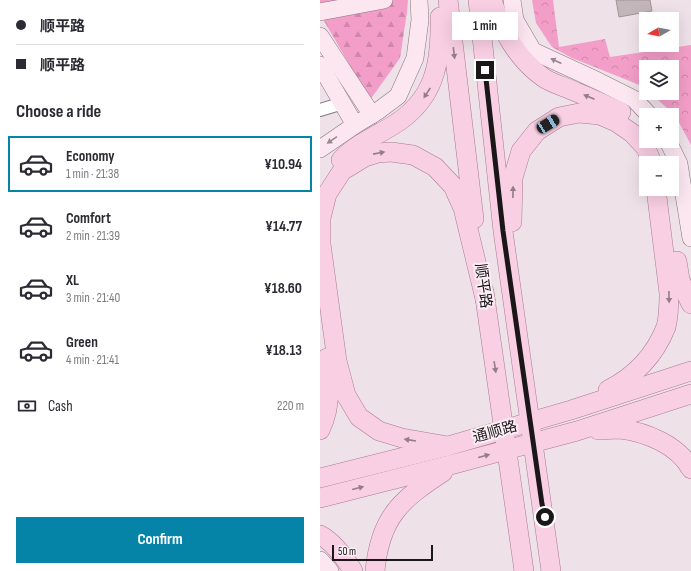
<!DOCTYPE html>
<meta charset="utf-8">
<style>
body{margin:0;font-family:"Sofia Sans Condensed","Noto Sans SC",sans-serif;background:#f7f7f7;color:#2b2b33;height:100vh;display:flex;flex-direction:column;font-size:15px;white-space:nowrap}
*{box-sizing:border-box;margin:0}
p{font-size:13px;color:#7c7c81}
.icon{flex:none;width:22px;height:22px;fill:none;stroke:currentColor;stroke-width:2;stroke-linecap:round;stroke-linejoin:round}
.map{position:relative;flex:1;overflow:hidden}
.sheet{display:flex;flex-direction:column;background:#fff;width:320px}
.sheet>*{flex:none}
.guide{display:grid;align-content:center;height:88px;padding:0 16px;background:#fff}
.needle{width:26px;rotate:261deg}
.controls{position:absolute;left:319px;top:12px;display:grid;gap:8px}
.controls a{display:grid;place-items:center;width:40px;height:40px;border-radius:0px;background:#fff;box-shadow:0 4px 16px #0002;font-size:20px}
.scale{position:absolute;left:12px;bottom:10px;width:101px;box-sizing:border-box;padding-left:4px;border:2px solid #1b1719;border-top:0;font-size:11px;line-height:14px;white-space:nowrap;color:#1b1719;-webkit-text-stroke:3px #fbeef4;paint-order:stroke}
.end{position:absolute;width:18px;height:18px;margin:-9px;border:5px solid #1b1719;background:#fff;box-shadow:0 0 0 2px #fff}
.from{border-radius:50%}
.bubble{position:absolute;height:28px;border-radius:0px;background:#fff;box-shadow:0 4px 16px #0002;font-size:13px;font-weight:700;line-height:28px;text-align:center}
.car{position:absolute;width:12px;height:24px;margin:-12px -6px;border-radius:5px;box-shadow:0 0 3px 1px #0007;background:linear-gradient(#222 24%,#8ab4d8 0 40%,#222 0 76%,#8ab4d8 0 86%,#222 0)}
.guide b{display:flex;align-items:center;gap:14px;height:38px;font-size:15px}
.guide b+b{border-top:1px solid #e1e1e2}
.guide i{width:10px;height:10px;background:#2b2b33}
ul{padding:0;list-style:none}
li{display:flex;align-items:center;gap:12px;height:56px;margin:0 8px 6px;padding:0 8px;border:2px solid transparent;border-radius:0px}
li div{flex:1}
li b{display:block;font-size:15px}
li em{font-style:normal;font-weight:700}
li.current{border-color:#0684a8}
li>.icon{width:36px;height:36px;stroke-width:1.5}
h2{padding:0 16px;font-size:18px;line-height:48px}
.pay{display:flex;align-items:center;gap:10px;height:44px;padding:0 16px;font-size:15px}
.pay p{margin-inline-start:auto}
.cta{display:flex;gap:8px;margin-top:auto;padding:8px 16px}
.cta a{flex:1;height:46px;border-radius:0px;background:#0684a8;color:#fff;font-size:16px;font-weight:700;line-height:46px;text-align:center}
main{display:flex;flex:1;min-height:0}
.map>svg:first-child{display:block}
</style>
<main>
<section class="sheet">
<div class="guide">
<b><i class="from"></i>顺平路</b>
<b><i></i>顺平路</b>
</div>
<h2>Choose a ride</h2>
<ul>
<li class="current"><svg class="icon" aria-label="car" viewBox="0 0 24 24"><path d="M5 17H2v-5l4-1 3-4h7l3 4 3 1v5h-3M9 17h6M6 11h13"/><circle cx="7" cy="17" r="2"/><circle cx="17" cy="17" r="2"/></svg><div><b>Economy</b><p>1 min · 21:38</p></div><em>¥10.94</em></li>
<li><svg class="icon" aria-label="car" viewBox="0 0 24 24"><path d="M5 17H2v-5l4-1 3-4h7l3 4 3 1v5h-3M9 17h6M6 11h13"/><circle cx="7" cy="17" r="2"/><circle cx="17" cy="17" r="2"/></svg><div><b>Comfort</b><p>2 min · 21:39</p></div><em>¥14.77</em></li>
<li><svg class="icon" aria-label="car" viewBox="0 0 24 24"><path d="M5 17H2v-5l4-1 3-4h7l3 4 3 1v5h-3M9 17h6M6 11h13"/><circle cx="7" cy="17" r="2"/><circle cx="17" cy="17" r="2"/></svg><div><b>XL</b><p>3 min · 21:40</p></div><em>¥18.60</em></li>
<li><svg class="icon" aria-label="car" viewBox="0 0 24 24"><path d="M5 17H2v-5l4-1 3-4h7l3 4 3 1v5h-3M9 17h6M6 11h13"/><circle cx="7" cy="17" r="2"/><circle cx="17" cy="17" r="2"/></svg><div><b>Green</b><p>4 min · 21:41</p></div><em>¥18.13</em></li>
</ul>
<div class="pay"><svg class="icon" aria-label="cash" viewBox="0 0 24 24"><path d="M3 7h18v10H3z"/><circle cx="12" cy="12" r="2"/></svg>Cash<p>220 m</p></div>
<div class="cta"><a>Confirm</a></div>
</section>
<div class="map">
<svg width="371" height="571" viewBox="0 0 371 571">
<defs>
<pattern id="forest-firs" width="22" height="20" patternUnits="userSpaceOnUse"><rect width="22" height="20" fill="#f39ec8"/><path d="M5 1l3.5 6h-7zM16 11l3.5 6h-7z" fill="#d087ab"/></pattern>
<pattern id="park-crowns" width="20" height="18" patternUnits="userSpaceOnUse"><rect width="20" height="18" fill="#f39ec8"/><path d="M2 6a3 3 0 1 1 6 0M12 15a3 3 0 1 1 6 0" fill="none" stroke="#d087ab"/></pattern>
</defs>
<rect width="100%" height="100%" fill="#eee1e7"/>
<!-- forest -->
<path fill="url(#forest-firs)" d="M 0,0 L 88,0 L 87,12 L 80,58 L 50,100 L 0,14 Z"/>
<!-- park -->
<path fill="url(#park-crowns)" d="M 212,0 L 233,0 L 239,47 L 285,39 L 290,57 L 371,45 L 371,145 L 355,115 L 330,93 L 352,93 L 352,67 L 326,67 L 326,89 L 322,86 L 252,58 L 232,47 L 216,23 Z"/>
<!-- building -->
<path fill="#c2b6bb" stroke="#a09499" d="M 296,0 L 330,0 L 332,11 L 299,17 Z"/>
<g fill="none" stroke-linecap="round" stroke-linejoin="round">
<defs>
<path id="street" d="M 0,110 L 23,103"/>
<g id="secondary">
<path d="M 192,0 L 195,20 L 213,51 L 278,81 L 314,99 L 329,115"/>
<path d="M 0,12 L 64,0"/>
<path d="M 0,36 L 52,115"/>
<path d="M 0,65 L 35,125"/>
<path d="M 348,141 L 359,164 L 371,238"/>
<path d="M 0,149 L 35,125 L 58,111 L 78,96 L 95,58 L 100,20 L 99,0"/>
<path d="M 0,560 L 10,571"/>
</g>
<g id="primary">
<path d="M 128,0 L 154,219"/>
<path d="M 158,0 L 183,231 L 231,571"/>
<path d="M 172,0 C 181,30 198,60 224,78 C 233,84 246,87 256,92 C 271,98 286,105 301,112"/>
<path d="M 21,160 C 35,145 55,136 72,126 C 115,100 121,64 120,17"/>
<path d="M 192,222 L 193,178 L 201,151 L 217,131 L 239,117 L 259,113 L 280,115 L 296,122 L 312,133 L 326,148 L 332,163"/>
<path d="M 357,261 L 360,280 L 371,304"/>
<path d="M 164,291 L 204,571"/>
<path d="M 288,390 C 314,377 335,355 346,327 C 349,316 349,304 349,293 L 336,189"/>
<path d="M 0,430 C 11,409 10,380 7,358"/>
<path d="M 278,430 C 285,430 293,429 300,429 C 326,432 358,445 371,469"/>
<path d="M 128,446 L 82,438 L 59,431 L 39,417 L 26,395 L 17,361 L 1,244 L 1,218 L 7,194 L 22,171 L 45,157 L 58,153 L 71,152 L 93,155 L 115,167 L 133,186 L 143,208 L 166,303"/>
<path d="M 0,478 L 128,446 L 251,410 L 371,371"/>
<path d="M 0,498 L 134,464 L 257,431 L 371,394"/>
<path d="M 0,535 C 14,542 25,558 33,571"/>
<path d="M 55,571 C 60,518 80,500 123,472"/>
</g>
</defs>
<!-- street casing -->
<use href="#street" stroke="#84797e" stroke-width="14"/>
<!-- secondary casing -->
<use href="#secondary" stroke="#84797e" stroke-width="18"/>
<!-- primary casing -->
<use href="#primary" stroke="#a97a91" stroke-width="20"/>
<!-- street -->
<use href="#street" stroke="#fff" stroke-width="12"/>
<!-- secondary -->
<use href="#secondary" stroke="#fce7f1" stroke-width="17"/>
<!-- primary -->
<use href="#primary" stroke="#f9cfe3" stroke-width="19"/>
</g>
<!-- one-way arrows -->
<defs><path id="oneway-solid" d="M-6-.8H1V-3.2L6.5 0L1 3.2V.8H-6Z"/></defs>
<g fill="#957c88">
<use href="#oneway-solid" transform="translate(134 53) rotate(83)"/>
<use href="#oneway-solid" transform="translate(107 93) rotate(123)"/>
<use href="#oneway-solid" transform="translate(269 97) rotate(-157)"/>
<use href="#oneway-solid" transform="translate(59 153) rotate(-11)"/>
<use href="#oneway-solid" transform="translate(193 192) rotate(-89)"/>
<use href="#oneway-solid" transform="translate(349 297) rotate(89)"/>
<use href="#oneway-solid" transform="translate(175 367) rotate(81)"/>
<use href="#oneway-solid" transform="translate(90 440) rotate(-171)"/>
<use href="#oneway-solid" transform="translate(164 456) rotate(-15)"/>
<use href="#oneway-solid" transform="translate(38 488) rotate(-14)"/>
</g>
<g fill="#978990">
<use href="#oneway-solid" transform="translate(236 61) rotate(-155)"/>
<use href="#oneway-solid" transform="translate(12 140) rotate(146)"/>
</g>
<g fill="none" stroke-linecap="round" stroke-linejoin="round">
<!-- route -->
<path stroke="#1b1719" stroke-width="5" d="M 165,70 L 183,231 L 222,504 L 225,517"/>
</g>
<g text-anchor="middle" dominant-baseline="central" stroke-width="4" stroke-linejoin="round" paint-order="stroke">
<!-- street labels -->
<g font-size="15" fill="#1b1719" stroke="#fbeef4">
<text transform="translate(163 286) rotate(82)">顺平路</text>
<text transform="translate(175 432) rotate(-16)">通顺路</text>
</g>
</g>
</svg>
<div class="controls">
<a><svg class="needle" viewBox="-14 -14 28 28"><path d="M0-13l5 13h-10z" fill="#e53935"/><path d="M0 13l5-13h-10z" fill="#7c7c81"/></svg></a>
<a><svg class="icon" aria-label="layers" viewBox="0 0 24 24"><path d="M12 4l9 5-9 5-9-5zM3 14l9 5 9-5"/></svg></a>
<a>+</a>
<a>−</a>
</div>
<div class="scale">50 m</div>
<i class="end from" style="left:225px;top:517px"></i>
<i class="end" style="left:165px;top:70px"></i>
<div class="bubble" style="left:132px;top:12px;width:66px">1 min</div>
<i class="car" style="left:228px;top:124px;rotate:59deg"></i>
</div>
</main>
